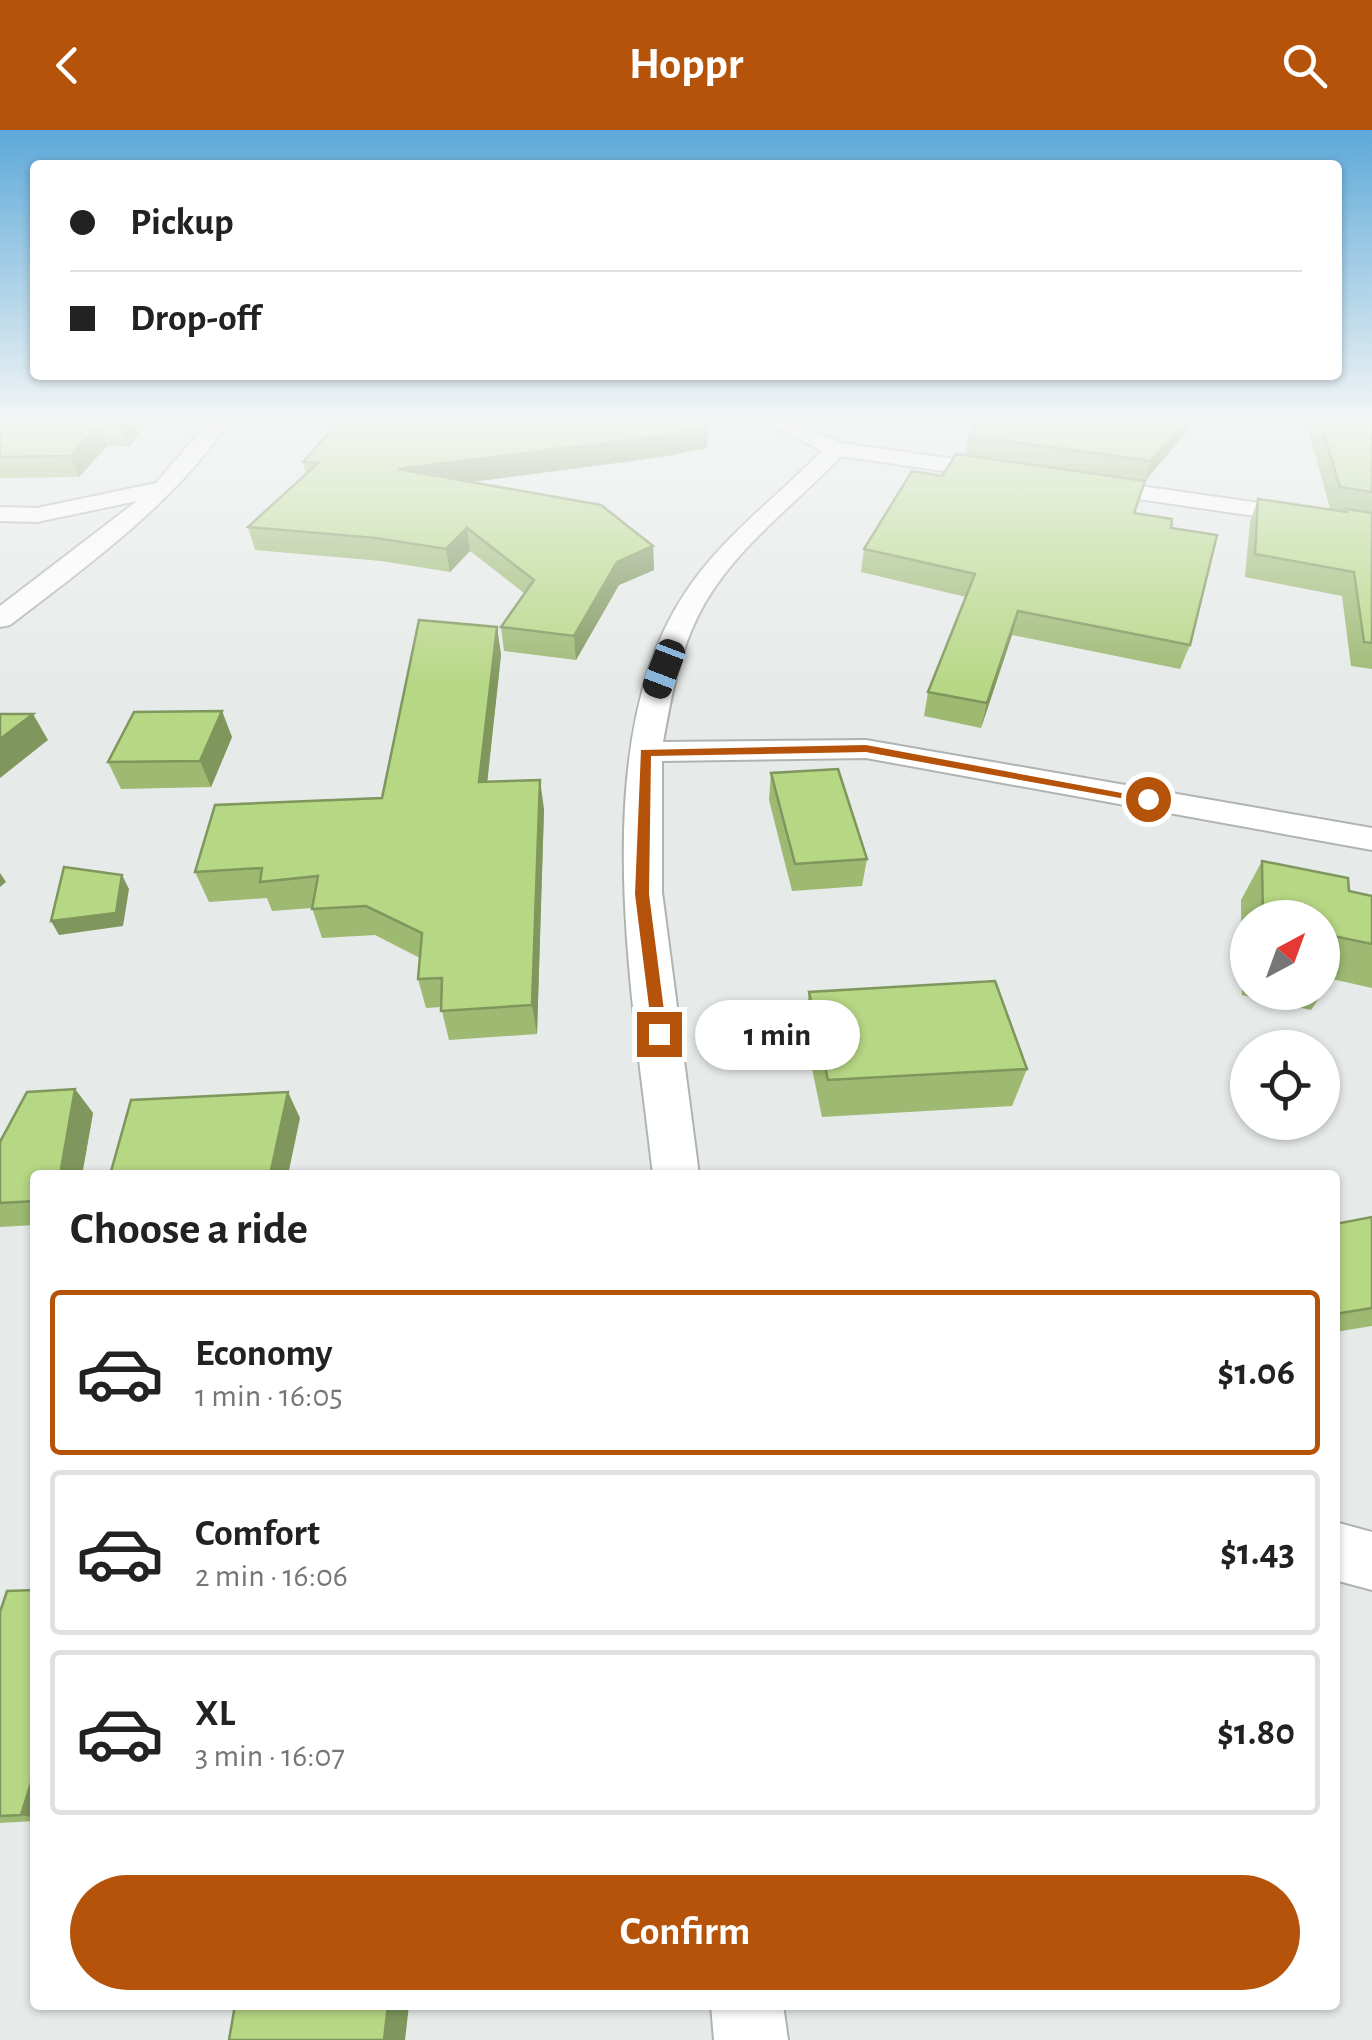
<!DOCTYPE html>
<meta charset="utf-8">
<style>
body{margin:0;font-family:"Alegreya Sans",sans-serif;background:#f6f6f6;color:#222;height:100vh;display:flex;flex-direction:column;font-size:38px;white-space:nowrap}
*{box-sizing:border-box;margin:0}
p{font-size:32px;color:#767676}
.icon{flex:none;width:55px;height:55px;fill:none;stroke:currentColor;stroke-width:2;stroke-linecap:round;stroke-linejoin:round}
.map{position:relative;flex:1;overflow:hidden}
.drawer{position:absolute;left:30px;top:1040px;width:1310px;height:840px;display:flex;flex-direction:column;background:#fff;border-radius:10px;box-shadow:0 2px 8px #0004}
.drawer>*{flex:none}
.hud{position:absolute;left:30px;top:30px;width:1312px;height:220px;border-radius:10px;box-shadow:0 2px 8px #0004;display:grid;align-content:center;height:220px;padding:0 40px;background:#fff}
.needle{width:65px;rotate:41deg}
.tools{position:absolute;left:1230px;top:770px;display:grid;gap:20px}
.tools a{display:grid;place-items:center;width:110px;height:110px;border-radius:50%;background:#fff;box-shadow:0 2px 8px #0004;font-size:50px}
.end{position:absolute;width:45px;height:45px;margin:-22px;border:12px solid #b45309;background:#fff;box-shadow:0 0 0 5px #fff}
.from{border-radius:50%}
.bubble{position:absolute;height:70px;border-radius:35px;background:#fff;box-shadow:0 2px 8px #0004;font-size:32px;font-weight:700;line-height:70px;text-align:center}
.car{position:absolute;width:30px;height:60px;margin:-30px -15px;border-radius:12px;box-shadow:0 0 8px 2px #0007;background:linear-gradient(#222 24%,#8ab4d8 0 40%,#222 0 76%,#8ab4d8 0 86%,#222 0)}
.hud b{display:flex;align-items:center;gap:35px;height:95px;font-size:38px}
.hud b+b{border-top:2px solid #e0e0e0}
.hud i{width:25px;height:25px;background:#222}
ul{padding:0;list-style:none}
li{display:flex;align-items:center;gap:30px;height:165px;margin:0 20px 15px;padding:0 20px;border:5px solid #e0e0e0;border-radius:10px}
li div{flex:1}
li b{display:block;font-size:38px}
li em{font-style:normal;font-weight:700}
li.current{border-color:#b45309}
li>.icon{width:90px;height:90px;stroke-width:1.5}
h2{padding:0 40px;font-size:45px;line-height:120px}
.primary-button{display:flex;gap:20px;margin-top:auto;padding:20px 40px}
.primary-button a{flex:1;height:115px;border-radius:60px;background:#b45309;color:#fff;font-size:40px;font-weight:700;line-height:115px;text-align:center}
header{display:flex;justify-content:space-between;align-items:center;height:130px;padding:0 40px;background:#b45309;color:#fff;font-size:45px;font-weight:700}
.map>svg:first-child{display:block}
</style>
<header><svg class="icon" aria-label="back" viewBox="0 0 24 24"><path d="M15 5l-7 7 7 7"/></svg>Hoppr<svg class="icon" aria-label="search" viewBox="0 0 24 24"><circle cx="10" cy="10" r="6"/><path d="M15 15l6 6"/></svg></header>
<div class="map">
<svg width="1372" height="1910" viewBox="0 0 1372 1910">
<rect width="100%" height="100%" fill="#e6eae8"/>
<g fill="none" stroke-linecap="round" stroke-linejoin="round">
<defs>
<g id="street">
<path d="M 210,290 L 231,290 C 172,375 91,433 10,495 L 0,497 L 0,476 L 137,371 L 37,392 L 0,391 L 0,377 L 37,378 L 156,353 Z"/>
<path d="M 762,290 L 790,290 L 841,313 L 1004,336 L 1015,343 L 1004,350 L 841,326 C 793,377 729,422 698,486 C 678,526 671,569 663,612 L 866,610 L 1372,698 L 1372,720 L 866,628 L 662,631 L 662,762 L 699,1045 L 653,1045 C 634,872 584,615 685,463 C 721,408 776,368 822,321 Z"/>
<path d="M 1084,348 L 1372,389 L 1372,403 L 1076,360 L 1073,355 Z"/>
<path d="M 1335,1392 L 1372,1402 L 1372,1460 L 1335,1450 Z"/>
<path d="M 711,1875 L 783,1875 L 788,1910 L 714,1910 Z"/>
</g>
</defs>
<!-- street casing -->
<use href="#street" stroke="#b0b4b1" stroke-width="4"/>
<!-- street -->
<use href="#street" fill="#fff" fill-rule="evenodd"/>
</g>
<!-- wall -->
<g fill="#9db972" fill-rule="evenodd">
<path d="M 0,290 L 149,290 L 129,317 L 107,316 L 79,347 L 0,348 Z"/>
<path d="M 1197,290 L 1144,352 L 1134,383 L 1171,398 L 1190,515 L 1180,539 L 1012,505 L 981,598 L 924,586 L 928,562 L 966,467 L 861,442 L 864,419 L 965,325 L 969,306 Z"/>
<path d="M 1306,290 L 1372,290 L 1372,539 L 1351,536 L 1342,466 L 1245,447 L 1250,392 L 1258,369 L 1330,379 Z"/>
<path d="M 707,318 L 662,327 L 471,352 L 653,416 L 654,440 L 619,455 L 576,530 L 504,521 L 501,497 L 524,463 L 470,421 L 450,442 L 381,431 L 255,420 L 248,397 L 306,344 L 303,332 Z"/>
<path d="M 497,497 L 501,525 L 487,652 L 544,679 L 537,904 L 449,910 L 441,877 L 426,878 L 418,849 L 420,828 L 375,805 L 322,808 L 312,778 L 272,781 L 267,768 L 209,772 L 195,742 L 382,668 Z"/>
<path d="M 232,607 L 211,657 L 121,659 L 108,632 Z"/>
<path d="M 771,643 L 867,729 L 862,756 L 792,761 L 769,670 Z"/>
<path d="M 1262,731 L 1349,761 L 1372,766 L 1372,858 L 1332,849 L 1311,880 L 1242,865 L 1241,770 ZM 1248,788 L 1322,788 L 1322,862 L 1248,862 Z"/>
<path d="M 809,862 L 1027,939 L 1012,976 L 822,987 L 804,900 Z"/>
<path d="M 75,959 L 93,983 L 82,1045 L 35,1045 L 35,1095 L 0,1097 L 0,1012 Z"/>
<path d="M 1372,1087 L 1372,1196 L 1335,1202 L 1335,1094 Z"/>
<path d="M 35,1460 L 35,1691 L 0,1693 L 0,1482 Z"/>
</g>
<!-- shaded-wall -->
<g fill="#7f965c">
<path d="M 126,290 L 149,290 L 129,317 L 122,297 Z"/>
<path d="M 1186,290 L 1197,290 L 1144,352 L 1151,331 Z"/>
<path d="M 99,296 L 107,316 L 79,347 L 70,326 Z"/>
<path d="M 708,297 L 707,318 L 662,327 L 402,361 L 398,339 Z"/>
<path d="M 467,398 L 470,421 L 450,442 L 446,419 Z"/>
<path d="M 653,416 L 654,440 L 619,455 L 576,530 L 574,506 L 617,432 Z"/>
<path d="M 1018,481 L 1012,505 L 981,598 L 987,573 Z"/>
<path d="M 497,497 L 501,525 L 484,682 L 479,652 Z"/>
<path d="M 222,581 L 232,607 L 211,657 L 200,631 Z"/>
<path d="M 33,584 L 48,610 L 0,648 L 0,609 Z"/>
<path d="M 540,650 L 544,679 L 537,904 L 532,875 Z"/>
<path d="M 0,743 L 6,752 L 0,757 Z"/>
<path d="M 122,745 L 129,759 L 123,796 L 59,805 L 51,791 Z"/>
<path d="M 75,959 L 93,983 L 82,1045 L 60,1045 Z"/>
<path d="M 288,962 L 300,988 L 288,1045 L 270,1045 Z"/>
<path d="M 35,1640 L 35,1688 L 21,1685 Z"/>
<path d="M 388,1875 L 409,1875 L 405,1910 L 384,1910 Z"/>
</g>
<!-- building -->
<g fill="#b6d784" stroke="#7f965c" stroke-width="2.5">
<path d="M 0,290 L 126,290 L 122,297 L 99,296 L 70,326 L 0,327 Z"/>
<path d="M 340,290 L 701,290 L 708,297 L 662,306 L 398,339 L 601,375 L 653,416 L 617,432 L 574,506 L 501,497 L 534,450 L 467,398 L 446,419 L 376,408 L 248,397 L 318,333 L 303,332 Z"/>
<path d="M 979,290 L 1186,290 L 1151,331 L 969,306 Z"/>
<path d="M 1320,290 L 1372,290 L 1372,362 L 1340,357 Z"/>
<path d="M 956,324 L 1145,351 L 1134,383 L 1172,389 L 1171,398 L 1217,405 L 1190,515 L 1018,481 L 987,573 L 928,562 L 975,444 L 864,419 L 912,341 L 942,346 Z"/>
<path d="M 1258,369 L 1347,382 L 1346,379 L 1372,383 L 1372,513 L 1364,512 L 1354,442 L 1255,424 Z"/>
<path d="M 419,490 L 497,497 L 479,652 L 540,650 L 532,875 L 441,881 L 442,848 L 418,849 L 422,803 L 366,776 L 312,779 L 318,746 L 260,752 L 262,738 L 195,742 L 215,675 L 382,668 Z"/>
<path d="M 222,581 L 200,631 L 108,632 L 134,582 Z"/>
<path d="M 0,584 L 33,584 L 0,609 Z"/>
<path d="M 838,639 L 867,729 L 795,734 L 771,643 Z"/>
<path d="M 1262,731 L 1348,748 L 1349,761 L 1372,766 L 1372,814 L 1334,806 L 1337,842 L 1322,838 L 1322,788 L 1263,788 Z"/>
<path d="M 64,737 L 122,745 L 116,783 L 51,791 Z"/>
<path d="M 995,851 L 1027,939 L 828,950 L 809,862 Z"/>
<path d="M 75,959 L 60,1045 L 35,1045 L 35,1071 L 0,1073 L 0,1012 L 27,962 Z"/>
<path d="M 288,962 L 270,1045 L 110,1045 L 131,970 Z"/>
<path d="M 1372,1087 L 1372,1178 L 1335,1184 L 1335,1094 Z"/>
<path d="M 35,1460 L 35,1640 L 21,1685 L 0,1686 L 0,1482 L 7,1461 Z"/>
<path d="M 235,1875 L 388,1875 L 384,1910 L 229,1910 Z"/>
</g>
<!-- sky -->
<linearGradient id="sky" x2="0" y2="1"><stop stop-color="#5da9d9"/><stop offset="0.52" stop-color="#f4f6f5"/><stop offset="1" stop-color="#f4f6f5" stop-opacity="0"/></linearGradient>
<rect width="1372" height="558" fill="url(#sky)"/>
<!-- route -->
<path fill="#b45309" d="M 866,615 L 1154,669 L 1148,673 L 866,622 L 651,626 L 649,764 L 667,904 L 665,909 L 653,909 L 635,764 L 641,620 Z"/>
</svg>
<div class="tools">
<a><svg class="needle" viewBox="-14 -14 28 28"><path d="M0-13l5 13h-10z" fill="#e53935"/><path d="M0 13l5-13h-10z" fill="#767676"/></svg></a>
<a><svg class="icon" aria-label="locate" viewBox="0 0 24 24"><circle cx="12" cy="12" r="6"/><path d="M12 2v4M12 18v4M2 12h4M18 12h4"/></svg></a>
</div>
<i class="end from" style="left:1148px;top:669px"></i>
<i class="end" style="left:659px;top:904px"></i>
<div class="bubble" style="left:695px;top:870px;width:165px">1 min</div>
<i class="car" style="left:664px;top:539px;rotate:201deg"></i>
<div class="hud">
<b><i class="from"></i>Pickup</b>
<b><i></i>Drop-off</b>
</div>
<section class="drawer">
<h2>Choose a ride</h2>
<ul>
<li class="current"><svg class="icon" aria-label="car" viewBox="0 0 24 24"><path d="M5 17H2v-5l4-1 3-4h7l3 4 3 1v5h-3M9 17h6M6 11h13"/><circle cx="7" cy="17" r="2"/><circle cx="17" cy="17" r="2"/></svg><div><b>Economy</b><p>1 min · 16:05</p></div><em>$1.06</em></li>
<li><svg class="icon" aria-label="car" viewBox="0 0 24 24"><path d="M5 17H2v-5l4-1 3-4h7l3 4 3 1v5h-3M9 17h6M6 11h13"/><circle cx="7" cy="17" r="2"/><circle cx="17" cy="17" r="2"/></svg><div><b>Comfort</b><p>2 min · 16:06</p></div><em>$1.43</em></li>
<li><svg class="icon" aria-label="car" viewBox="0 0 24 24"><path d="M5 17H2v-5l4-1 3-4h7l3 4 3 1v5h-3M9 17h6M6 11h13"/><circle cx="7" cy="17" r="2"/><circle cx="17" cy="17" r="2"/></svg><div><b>XL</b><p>3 min · 16:07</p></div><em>$1.80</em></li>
</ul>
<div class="primary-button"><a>Confirm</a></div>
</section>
</div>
